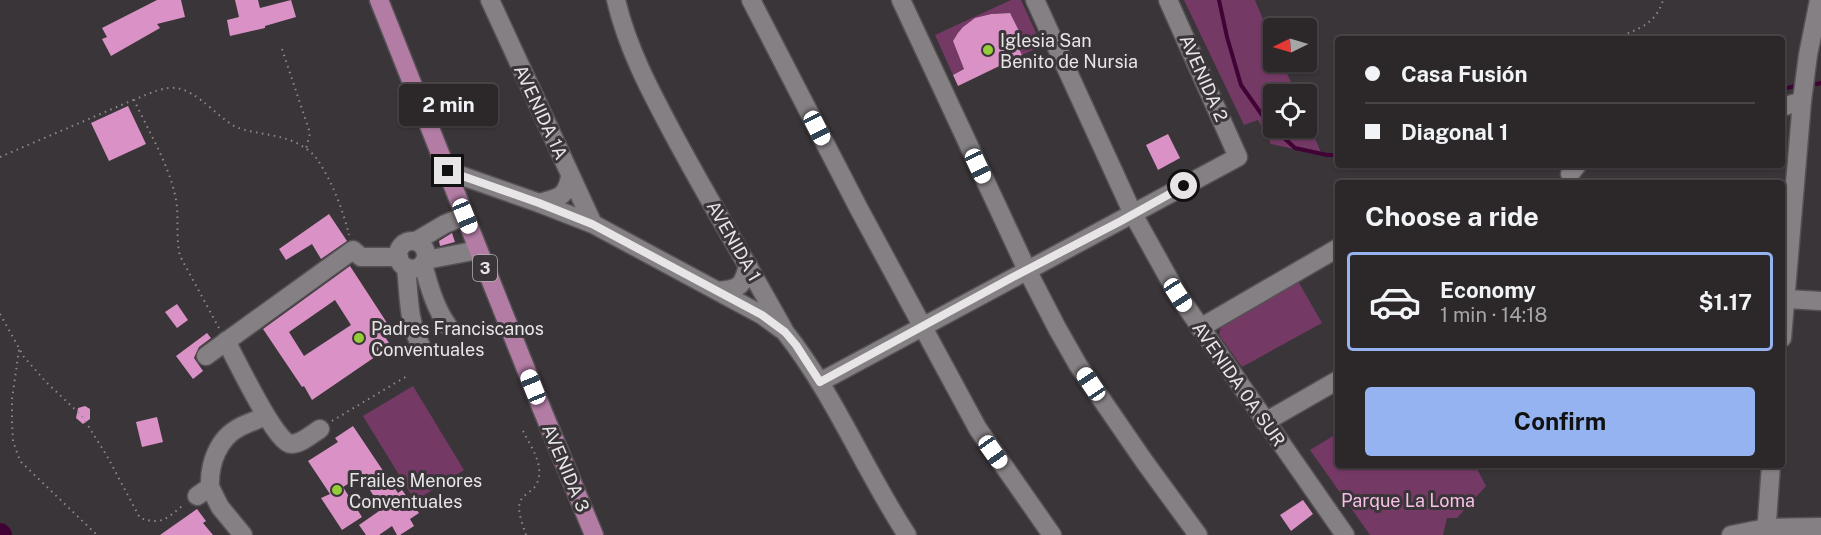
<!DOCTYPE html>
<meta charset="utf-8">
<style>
body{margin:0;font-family:"Public Sans",sans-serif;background:#383436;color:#f1f3f6;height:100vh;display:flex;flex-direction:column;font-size:22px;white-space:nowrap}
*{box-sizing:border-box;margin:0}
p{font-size:20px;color:#a6a6a8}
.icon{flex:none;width:33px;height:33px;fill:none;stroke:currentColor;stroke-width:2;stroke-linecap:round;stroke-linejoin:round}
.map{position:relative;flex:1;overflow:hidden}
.drawer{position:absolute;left:1335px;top:180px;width:450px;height:288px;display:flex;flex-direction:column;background:#2c282a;border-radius:6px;box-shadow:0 2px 4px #0004,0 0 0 2px #484447}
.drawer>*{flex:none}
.guide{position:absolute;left:1335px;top:36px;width:450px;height:132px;border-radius:6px;box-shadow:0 2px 4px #0004,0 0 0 2px #484447;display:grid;align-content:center;height:132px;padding:0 30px;background:#2c282a}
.needle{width:39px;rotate:265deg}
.tools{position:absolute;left:1263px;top:18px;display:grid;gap:12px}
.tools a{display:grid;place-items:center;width:54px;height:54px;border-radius:6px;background:#2c282a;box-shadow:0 2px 4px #0004,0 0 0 2px #484447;font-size:30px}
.end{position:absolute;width:27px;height:27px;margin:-14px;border:8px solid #e8e5e7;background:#111;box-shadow:0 0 0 3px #111}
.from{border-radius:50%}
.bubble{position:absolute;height:42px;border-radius:6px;background:#2c282a;box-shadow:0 2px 4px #0004,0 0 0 2px #484447;font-size:20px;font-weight:700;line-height:42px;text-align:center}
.car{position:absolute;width:18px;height:36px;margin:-18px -9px;border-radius:8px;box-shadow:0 0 4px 2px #0007;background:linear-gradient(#fff 24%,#345 0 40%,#fff 0 76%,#345 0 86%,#fff 0)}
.guide b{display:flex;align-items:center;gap:21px;height:57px;font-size:22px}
.guide b+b{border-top:2px solid #484447}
.guide i{width:15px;height:15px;background:#f1f3f6}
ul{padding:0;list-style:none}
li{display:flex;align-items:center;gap:18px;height:99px;margin:0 12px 9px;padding:0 18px;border:3px solid transparent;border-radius:6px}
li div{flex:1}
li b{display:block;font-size:22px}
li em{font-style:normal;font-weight:700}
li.on{border-color:#95b2f1}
li>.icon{width:54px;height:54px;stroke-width:1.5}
h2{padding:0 30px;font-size:27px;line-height:72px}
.cta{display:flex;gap:12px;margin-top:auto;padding:12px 30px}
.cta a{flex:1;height:69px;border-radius:6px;background:#95b2f1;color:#111;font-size:24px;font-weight:700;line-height:69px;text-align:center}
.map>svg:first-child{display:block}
</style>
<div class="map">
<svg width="1821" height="535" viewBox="0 0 1821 535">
<rect width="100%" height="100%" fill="#3a3538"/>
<!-- green -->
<g fill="#753966">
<path d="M 1011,0 L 1021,0 L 1042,46 L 1022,55 L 1017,45 L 1024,41 L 1009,13 C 982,13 968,18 953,41 L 964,69 L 953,75 L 935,35 Z"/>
<path d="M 1184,0 L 1255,0 L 1273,43 L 1274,62 L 1282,62 L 1296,94 L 1274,94 L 1274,128 L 1306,128 L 1307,119 L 1322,155 L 1271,144 L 1258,120 L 1244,125 Z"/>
<path d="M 1298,281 L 1322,323 L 1242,367 L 1219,335 L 1221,326 Z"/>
<path d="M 413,386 L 464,470 L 415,501 L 363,416 Z"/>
<path d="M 1338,433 L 1338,465 L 1475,465 L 1486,486 L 1457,518 L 1447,518 L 1443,535 L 1370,535 L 1310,450 Z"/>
</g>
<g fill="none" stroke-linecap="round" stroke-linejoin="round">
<!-- stream -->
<g stroke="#410236" stroke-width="4">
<path d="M 1219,0 L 1227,37 L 1241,85 L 1267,122 L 1295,148 L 1327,155 L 1338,155"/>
<path d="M 1817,84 L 1821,83"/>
<path d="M 1782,89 L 1796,86"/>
</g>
<!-- river -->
<path stroke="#410236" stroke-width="22" d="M 0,534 L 1,535"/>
</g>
<!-- building -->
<g fill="#da92c6" fill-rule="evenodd">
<path d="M 157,0 L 181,0 L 185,17 L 157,24 L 160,28 L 111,56 L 102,39 L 107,37 L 102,28 Z"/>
<path d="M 235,0 L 258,0 L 260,8 L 291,0 L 296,17 L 265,26 L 265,28 L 230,36 L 227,20 L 239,17 Z"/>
<path d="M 1010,13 L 1024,41 L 1017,45 L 1022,55 L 958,86 L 953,75 L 964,69 L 953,41 L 958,33 L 963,27 L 975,18 L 991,14 Z"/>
<path d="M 128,106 L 146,144 L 109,161 L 91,123 Z"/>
<path d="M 1168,134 L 1180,158 L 1158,170 L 1146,145 Z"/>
<path d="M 329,214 L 347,241 L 321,259 L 312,244 L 286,260 L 279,249 Z"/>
<path d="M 452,233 L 455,242 L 440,246 L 439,241 Z"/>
<path d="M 350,266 L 391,329 L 383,334 L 391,346 L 312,400 L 304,386 L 302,387 L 263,329 ZM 335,300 L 351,325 L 304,356 L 289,332 Z"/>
<path d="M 177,304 L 188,320 L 177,328 L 165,312 Z"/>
<path d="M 207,333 L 211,338 L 199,347 L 194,358 L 203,371 L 193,379 L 176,356 Z"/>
<path d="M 85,406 L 90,409 L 90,419 L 83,424 L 76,418 L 78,408 Z"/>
<path d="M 157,417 L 163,442 L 142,447 L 136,422 Z"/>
<path d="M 353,426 L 398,493 L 402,490 L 419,513 L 410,519 L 414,526 L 400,535 L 397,535 L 392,526 L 379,535 L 366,535 L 359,525 L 382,509 L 361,476 L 343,487 L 362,517 L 342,530 L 321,498 L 330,494 L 308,461 L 338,442 L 335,438 Z"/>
<path d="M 1303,500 L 1313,514 L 1291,531 L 1280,515 Z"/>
<path d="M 197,509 L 206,521 L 203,523 L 213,535 L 160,535 Z"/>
</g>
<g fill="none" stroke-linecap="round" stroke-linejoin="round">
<defs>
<g id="minor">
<path d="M 490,0 L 593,224"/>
<path d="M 616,0 C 628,51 653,96 677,141 C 712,206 750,268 785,332 C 834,394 864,469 907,535"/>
<path d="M 751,0 L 859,209 L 978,429 L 1052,535"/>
<path d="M 901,0 L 1027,270 L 1057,328 L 1078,365 L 1144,461 L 1198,535"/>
<path d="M 1035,0 L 1133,214 L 1178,295 L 1345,535"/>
<path d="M 1782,107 L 1802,101"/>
<path d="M 448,171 L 539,203 L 593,224 L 762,315 L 781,329"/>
<path d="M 1570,174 L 1577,165"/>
<path d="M 539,203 C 558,198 566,198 570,177"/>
<path d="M 416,241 L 445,224 L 465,216"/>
<circle cx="412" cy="255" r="14"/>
<path d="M 426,260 L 478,250"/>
<path d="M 423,264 C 429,286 435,308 448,326"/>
<path d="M 406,267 C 409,294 408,323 421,346"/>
<path d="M 718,291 C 740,289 743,286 748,265"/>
<path d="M 1786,299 L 1821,301"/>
<path d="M 1200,328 L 1338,248"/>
<path d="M 1782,338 L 1802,101 L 1808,55 L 1819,0"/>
<path d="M 226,341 C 235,357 276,444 291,444 C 301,444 312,434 320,429"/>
<path d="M 206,356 L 353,250 L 361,257 L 399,257"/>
<path d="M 820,382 L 1238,157 L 1168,0"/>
<path d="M 1265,422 L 1338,380"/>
<path d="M 210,487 L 220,507 L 243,535"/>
<path d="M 197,496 L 210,487 C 209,464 218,438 240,427 C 248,423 257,420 266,416"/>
<path d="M 1731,535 L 1766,528 L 1821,527"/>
<path d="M 1766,535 L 1771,465"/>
</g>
<path id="major" d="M 379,0 L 541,407 L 594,535"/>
</defs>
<!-- minor casing -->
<use href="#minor" stroke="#555154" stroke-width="21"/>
<!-- major casing -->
<use href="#major" stroke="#555154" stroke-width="21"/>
<!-- path -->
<g stroke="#8e898c" stroke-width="2" stroke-dasharray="1.5 4.5" stroke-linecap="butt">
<path d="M 1622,36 C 1642,27 1656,23 1663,0"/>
<path d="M 282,49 L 310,133 L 306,149"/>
<path d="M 0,157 L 133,100"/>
<path d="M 0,314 L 24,357 L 46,382 L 82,416 L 107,456 L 140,518 C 164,526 167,517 185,504"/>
<path d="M 219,328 L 180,256 C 175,236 180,215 175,195 C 168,163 148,130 134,100 C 172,83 180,82 212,109 C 219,115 226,121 234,126 C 249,133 267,133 283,138 C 295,141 310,149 317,159 C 332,181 343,210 349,235"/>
<path d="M 19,350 L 12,399 L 12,421 L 13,441 L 20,461 L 97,535"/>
<path d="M 332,421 L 407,376"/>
<path d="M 523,431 C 531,447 546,467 536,485 C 532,492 522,495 520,502 C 517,512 523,525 526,535"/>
</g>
<!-- minor -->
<use href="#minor" stroke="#858084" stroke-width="18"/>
<!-- major -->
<use href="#major" stroke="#b27ca4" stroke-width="18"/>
</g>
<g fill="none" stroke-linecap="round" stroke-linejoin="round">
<!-- route -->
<path stroke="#e8e5e7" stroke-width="8" d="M 448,171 L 539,203 L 592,224 L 762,315 L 785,332 L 796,345 L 820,382 L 1013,277 L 1121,221 L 1184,186"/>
</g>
<!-- markers -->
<g fill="#97cc39" stroke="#3a3538" stroke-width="2">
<circle cx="988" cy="50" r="6"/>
<circle cx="359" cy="338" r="6"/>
<circle cx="337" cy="490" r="6"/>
</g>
<g text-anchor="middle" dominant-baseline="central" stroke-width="6" stroke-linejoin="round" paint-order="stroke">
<!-- shield labels -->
<rect fill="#3a3538" stroke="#b4b0b2" stroke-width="1.5" x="473" y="255" width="24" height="26" rx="4.5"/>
<g font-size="16" font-weight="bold" fill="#e8e5e7">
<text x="485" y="268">3</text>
</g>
<!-- poi labels -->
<g font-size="18" fill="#e8e5e7" stroke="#3a3538" text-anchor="start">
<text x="1000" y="40">Iglesia San<tspan x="1000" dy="21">Benito de Nursia</tspan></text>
<text x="371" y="328">Padres Franciscanos<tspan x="371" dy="21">Conventuales</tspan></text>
<text x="349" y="480">Frailes Menores<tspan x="349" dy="21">Conventuales</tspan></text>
</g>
<!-- street labels -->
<g font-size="18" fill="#e8e5e7" stroke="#3a3538">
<text transform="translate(1204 78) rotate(66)">AVENIDA 2</text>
<text transform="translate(541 112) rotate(65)">AVENIDA 1A</text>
<text transform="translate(734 241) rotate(60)">AVENIDA 1</text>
<text transform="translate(1239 384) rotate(55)">AVENIDA 0A SUR</text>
<text transform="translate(566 468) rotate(67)">AVENIDA 3</text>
</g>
<!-- park labels -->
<g font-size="18" fill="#f8bfe7" stroke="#3a3538">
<text x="1408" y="500">Parque La Loma</text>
</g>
</g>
</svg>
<div class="tools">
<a><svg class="needle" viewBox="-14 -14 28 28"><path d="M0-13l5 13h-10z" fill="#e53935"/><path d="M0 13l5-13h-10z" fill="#a6a6a8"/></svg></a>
<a><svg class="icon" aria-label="locate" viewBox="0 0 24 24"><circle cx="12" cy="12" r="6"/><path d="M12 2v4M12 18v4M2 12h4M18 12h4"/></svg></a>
</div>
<i class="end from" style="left:1184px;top:186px"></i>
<i class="end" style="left:448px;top:171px"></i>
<div class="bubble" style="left:399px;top:84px;width:99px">2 min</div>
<i class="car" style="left:817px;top:128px;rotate:153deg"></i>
<i class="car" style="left:978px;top:166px;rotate:155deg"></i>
<i class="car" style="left:465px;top:216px;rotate:158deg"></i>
<i class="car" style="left:1178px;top:295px;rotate:147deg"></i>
<i class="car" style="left:1091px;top:384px;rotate:326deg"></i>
<i class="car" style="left:533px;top:387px;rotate:338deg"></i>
<i class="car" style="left:993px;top:452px;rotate:145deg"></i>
<div class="guide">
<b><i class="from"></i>Casa Fusión</b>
<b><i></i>Diagonal 1</b>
</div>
<section class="drawer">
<h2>Choose a ride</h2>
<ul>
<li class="on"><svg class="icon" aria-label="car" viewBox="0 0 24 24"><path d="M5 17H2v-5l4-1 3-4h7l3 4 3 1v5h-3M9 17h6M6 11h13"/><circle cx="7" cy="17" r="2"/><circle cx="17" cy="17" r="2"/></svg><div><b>Economy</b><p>1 min · 14:18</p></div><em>$1.17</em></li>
</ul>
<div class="cta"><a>Confirm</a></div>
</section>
</div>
